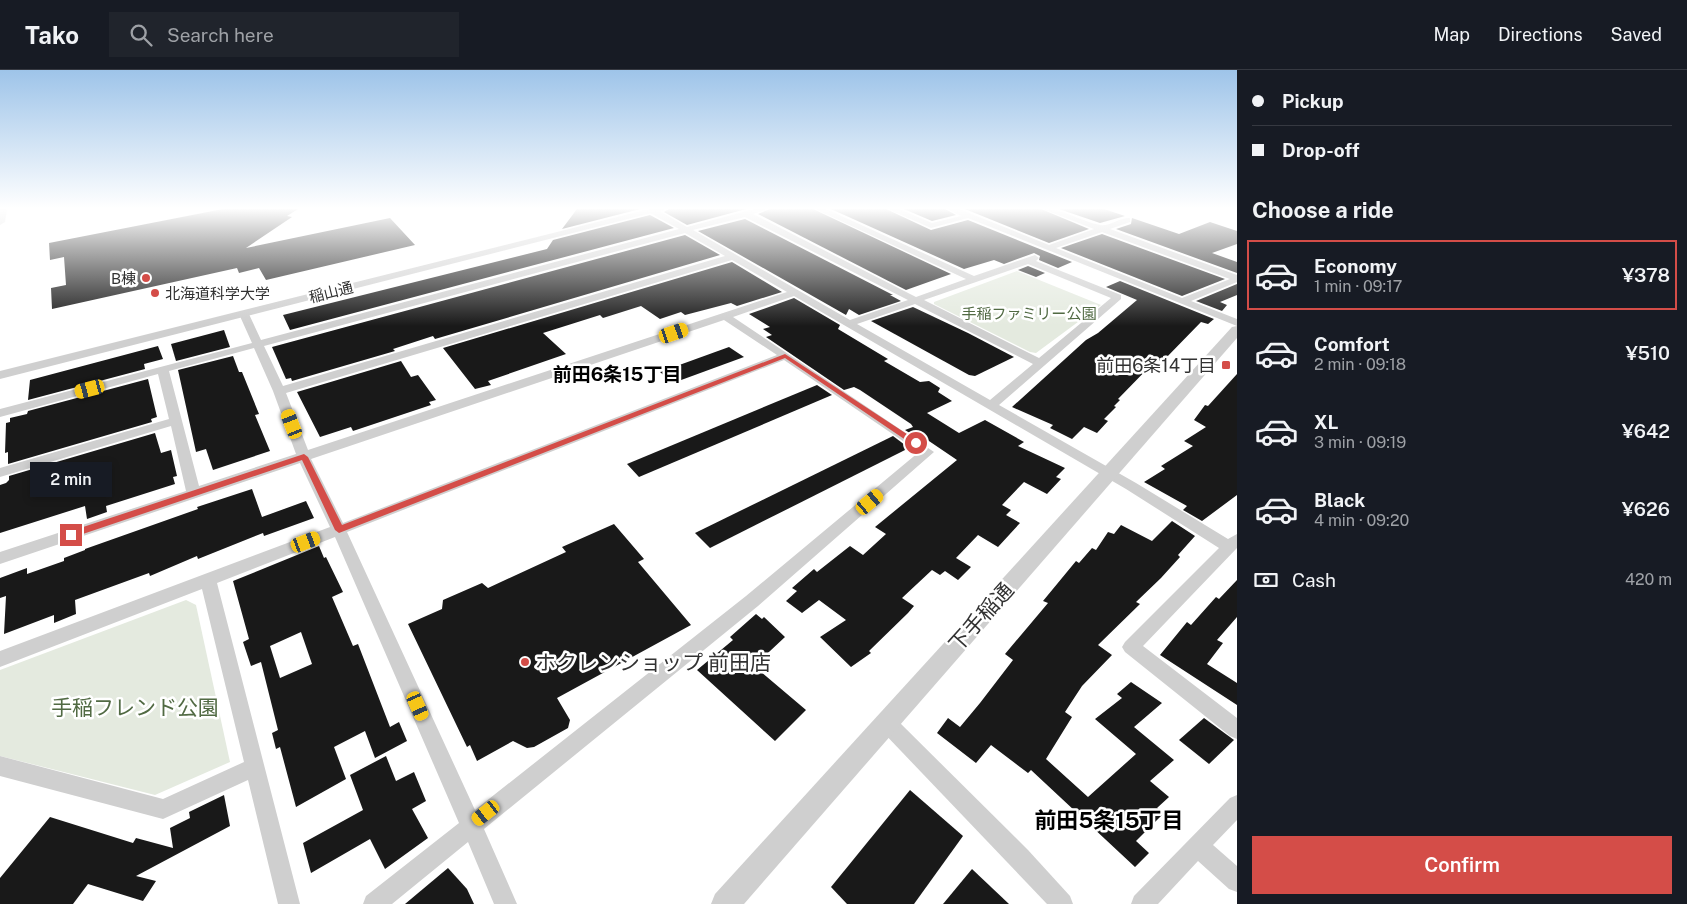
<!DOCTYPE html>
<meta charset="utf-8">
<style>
body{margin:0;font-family:"Public Sans","Noto Sans JP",sans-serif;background:#20242c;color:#f1f3f6;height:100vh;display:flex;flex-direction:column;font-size:19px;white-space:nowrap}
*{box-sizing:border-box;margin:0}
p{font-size:16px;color:#9ea1a6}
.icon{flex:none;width:28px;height:28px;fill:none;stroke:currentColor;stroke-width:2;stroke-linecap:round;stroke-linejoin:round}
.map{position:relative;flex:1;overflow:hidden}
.details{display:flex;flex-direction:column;background:#171b24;width:450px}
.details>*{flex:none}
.top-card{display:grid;align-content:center;height:110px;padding:0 15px;background:#171b24}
.end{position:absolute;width:22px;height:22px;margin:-11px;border:6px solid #d44d48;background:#fff;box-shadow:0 0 0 2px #fff}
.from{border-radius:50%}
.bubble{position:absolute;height:35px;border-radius:0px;background:#171b24;box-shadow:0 2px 8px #0003;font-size:16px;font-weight:600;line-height:35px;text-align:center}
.car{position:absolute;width:15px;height:30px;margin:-15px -8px;border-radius:6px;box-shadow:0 0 4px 1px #0007;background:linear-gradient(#f5c518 24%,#345 0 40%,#f5c518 0 76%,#345 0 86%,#f5c518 0)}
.top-card b{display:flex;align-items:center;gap:18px;height:48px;font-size:19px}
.top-card b+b{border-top:1px solid #363941}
.top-card i{width:12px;height:12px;background:#f1f3f6}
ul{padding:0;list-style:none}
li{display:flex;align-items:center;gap:15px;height:70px;margin:0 10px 8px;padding:0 5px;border:2px solid transparent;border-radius:0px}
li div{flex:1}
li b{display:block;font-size:19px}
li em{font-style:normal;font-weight:600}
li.current{border-color:#d44d48}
li>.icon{width:45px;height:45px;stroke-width:1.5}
h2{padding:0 15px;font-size:22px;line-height:60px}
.pay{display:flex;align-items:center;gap:12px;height:55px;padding:0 15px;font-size:19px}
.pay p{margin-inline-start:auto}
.button{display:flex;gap:10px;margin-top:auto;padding:10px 15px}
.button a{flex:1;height:58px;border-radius:0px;background:#d44d48;color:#fff;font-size:20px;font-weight:600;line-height:58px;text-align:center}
header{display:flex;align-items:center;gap:30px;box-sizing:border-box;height:70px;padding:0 25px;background:#171b24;border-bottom:1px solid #363941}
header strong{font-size:24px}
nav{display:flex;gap:28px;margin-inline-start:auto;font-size:18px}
.search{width:350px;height:45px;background:#20242c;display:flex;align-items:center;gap:12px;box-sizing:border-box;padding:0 18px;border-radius:0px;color:#9ea1a6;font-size:19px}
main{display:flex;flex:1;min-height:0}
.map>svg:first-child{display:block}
</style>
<header>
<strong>Tako</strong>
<div class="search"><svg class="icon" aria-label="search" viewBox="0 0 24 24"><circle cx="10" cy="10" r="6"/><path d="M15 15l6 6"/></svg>Search here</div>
<nav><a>Map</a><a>Directions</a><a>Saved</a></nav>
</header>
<main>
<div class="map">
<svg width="1237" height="834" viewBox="0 0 1237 834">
<rect width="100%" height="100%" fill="#fff"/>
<!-- green -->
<g fill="#e4eadf">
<path d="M 1017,201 L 1101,235 L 1036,283 L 1030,282 L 934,234 L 934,232 Z"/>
<path d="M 186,530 L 196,535 L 230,692 L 155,725 L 0,686 L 0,600 Z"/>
</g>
<!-- building -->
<g fill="#191919" fill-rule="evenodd">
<path d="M 223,139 L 298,139 L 287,146 L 292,147 L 246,178 L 390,148 L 415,175 L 266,210 L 259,198 L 239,203 L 237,198 L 52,239 L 51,218 L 66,215 L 64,187 L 50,190 L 49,173 Z"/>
<path d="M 577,139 L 640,139 L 562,159 Z"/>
<path d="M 669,139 L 746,139 L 687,155 L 664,142 Z"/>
<path d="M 770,139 L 813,139 L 951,204 L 906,220 L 758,144 Z"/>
<path d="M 831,139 L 886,139 L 931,160 L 968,150 L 1072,192 L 1058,198 L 1039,190 L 1040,186 L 1034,183 L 1004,194 L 994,190 L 964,199 Z"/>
<path d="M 904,139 L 945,139 L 956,145 L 932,151 Z"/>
<path d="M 965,139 L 1041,139 L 1089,159 L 1049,173 Z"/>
<path d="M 1059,139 L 1104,139 L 1125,146 L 1100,153 Z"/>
<path d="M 650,145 L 674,158 L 290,260 L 283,245 L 547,179 L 553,170 Z"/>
<path d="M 1132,148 L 1179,164 L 1210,152 L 1237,161 L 1237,174 L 1212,183 L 1237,192 L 1237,203 L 1116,159 L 1131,154 Z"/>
<path d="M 745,149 L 893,225 L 890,225 L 901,231 L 859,245 L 849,239 L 846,245 L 698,161 Z"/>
<path d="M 1102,164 L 1225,209 L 1182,226 L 1061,178 Z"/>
<path d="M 685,165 L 720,185 L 435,269 L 433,266 L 393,279 L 395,281 L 292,311 L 291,308 L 286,309 L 272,277 Z"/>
<path d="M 732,192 L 782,222 L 737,236 L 731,233 L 685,245 L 681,242 L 660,249 L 641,236 L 603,248 L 600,245 L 543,263 L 566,284 L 488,311 L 491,315 L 475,319 L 443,278 Z"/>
<path d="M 1028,196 L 1045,203 L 1036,207 L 1018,200 Z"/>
<path d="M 1120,211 L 1214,249 L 1208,254 L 1201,252 L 1163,291 L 1156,290 L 1118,329 L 1120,330 L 1114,336 L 1116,337 L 1104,349 L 1108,351 L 1097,363 L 1084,357 L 1072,369 L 1050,358 L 1053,355 L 1012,337 L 1086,270 L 1098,263 L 1137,230 L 1106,217 Z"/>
<path d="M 1237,214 L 1237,225 L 1220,232 L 1227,235 L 1222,241 L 1196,231 Z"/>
<path d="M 794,228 L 840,255 L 838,259 L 888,289 L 884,291 L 920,312 L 929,311 L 940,318 L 938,322 L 952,331 L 927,343 L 959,363 L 985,350 L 1024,372 L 1018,376 L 1065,398 L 1056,407 L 1061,409 L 1047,424 L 1024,412 L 1002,435 L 1011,440 L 1006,445 L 1020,453 L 998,477 L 978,465 L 956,488 L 971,497 L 958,510 L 945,501 L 940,505 L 932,500 L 902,528 L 914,536 L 908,543 L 869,581 L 871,583 L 851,597 L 820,567 L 846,550 L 819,530 L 802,543 L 786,531 L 797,521 L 792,518 L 814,499 L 817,502 L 850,476 L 863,485 L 886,464 L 875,457 L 957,390 L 926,369 L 922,371 L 905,360 L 913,357 L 911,354 L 860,320 L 854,317 L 844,320 L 766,267 L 772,265 L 763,259 L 770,257 L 749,244 Z"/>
<path d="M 913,237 L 968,263 L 1014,287 L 975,306 L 969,305 L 871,251 Z"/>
<path d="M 224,260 L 230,277 L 176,291 L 171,274 Z"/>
<path d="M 158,276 L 163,289 L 144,294 L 145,299 L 28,330 L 30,310 Z"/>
<path d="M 729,277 L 744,287 L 673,313 L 660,302 Z"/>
<path d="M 233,286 L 239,302 L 242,302 L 259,344 L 255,345 L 270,381 L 213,400 L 206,379 L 196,382 L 178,300 Z"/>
<path d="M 401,291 L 411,307 L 418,305 L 436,330 L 429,332 L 431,335 L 353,361 L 351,357 L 320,367 L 297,322 Z"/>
<path d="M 1237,304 L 1237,425 L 1202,451 L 1183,440 L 1187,436 L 1144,412 L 1165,399 L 1161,396 L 1193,376 L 1184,371 L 1206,357 L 1194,350 L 1205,335 L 1208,336 Z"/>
<path d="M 148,309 L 157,347 L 151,349 L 152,352 L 8,394 L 8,382 L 5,383 L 6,353 L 10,352 L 10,348 L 27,344 L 28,341 Z"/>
<path d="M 817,315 L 832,325 L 639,407 L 627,394 Z"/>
<path d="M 155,363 L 161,383 L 171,380 L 177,406 L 173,407 L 175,414 L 106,436 L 107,442 L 87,449 L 85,436 L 0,463 L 0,415 L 6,413 L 9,410 L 9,406 Z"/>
<path d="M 893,366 L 909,378 L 710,478 L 695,463 Z"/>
<path d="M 252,419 L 262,447 L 306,431 L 314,448 L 264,466 L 263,463 L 198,489 L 197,486 L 150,506 L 149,503 L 75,530 L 76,544 L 54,553 L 54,545 L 4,564 L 6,526 L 0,528 L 0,508 L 27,498 L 27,504 L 64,491 L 64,488 L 85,480 L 85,479 L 198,439 L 197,437 Z"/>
<path d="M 1172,451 L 1195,466 L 1178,485 L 1180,487 L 1161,508 L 1136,532 L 1140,534 L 1098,575 L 1112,585 L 1082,616 L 1065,642 L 1072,647 L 1046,689 L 1088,727 L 1136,684 L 1095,649 L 1122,628 L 1117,624 L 1131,612 L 1162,633 L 1134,657 L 1174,690 L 1150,711 L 1169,727 L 1157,738 L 1164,743 L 1136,771 L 1149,783 L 1135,797 L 1031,700 L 1028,703 L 991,675 L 976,693 L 937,663 L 948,648 L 960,657 L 980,633 L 1013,590 L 1005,584 L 1048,533 L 1043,531 L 1076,491 L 1079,493 L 1092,478 L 1096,480 L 1108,462 L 1114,464 L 1121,455 L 1152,471 Z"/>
<path d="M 614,454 L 644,489 L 638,492 L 691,555 L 557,628 L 570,650 L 568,658 L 534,677 L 527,678 L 513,671 L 477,691 L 470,675 L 467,677 L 408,554 L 442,539 L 443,530 L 482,513 L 488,518 L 566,482 L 562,477 Z"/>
<path d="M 319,476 L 324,488 L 326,487 L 343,522 L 332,527 L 353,576 L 358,574 L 390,657 L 399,652 L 407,671 L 375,688 L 365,661 L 334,677 L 346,709 L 296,737 L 280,677 L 276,679 L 272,663 L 278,660 L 261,592 L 251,596 L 243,572 L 249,569 L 233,511 ZM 301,562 L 312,594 L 280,608 L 270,576 Z"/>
<path d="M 1237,510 L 1237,547 L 1217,570 L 1223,573 L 1207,594 L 1237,613 L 1237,635 L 1160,585 L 1187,552 L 1191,555 L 1216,527 L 1219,529 Z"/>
<path d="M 756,544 L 762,549 L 764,547 L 785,567 L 754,596 L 806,640 L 775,671 L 697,600 L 733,570 L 730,567 Z"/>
<path d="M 1204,648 L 1234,670 L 1209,694 L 1179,670 Z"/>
<path d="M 386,686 L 396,711 L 414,702 L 426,731 L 412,739 L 428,768 L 385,799 L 370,769 L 311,803 L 303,773 L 363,740 L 350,705 Z"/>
<path d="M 910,720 L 963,766 L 914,834 L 847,834 L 831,817 Z"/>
<path d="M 224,725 L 230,756 L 136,806 L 156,811 L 143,831 L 88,814 L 73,834 L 0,834 L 0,808 L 50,747 L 133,773 L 136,768 L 173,778 L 170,758 L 190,748 L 189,742 Z"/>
<path d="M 448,798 L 467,819 L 474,834 L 405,834 Z"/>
<path d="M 972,799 L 1009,834 L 943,834 Z"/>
</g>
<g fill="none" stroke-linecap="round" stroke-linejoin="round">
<!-- minor -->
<g fill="#cfcfcf" fill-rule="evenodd">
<path d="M 651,139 L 656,139 L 687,157 L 754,139 L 768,139 L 753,144 L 916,227 L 966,209 L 815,139 L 826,139 L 974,206 L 1035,185 L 1039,188 L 1036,191 L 1121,225 L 1121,229 L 999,335 L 1136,413 L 1228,469 L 1237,464 L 1237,478 L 1143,576 L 1237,648 L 1237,669 L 1230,666 L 1125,582 L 1122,577 L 1125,572 L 1219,478 L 1126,419 L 794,226 L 733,247 L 934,382 L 758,536 L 484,759 L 517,834 L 494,834 L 468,772 L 392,834 L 363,834 L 366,826 L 459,753 L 335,467 L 217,513 L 300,834 L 278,834 L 248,710 L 163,749 L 0,706 L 0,686 L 163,729 L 244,692 L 202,519 L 0,597 L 0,581 L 330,457 L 300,393 L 0,494 L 0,482 L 186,421 L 171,356 L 0,407 L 0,398 L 169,349 L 158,304 L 0,347 L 0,339 L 252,273 L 239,244 L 240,242 L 248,242 L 261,270 L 679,159 L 650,143 ZM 745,147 L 908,230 L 850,250 L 693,160 ZM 685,163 L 725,186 L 283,316 L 264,276 ZM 732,190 L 787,222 L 308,380 L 286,323 ZM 1028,194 L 1111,228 L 1039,288 L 924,230 ZM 915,234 L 1033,294 L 990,330 L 857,254 ZM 724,250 L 777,285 L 343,453 L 311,389 ZM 254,278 L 273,321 L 296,384 L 199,416 L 169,301 ZM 784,290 L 919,382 L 746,526 L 475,740 L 347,462 Z"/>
<path d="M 888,139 L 899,139 L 932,153 L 961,146 L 947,139 L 959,139 L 1049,175 L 1094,159 L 1043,139 C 1064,139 1080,151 1100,155 C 1109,157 1120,147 1130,148 L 1130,152 L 1110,159 L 1237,205 L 1237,212 L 1191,231 L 1237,249 L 1237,256 L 968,148 L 931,158 ZM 1102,162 L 1230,209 L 1182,228 L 1056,178 Z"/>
<path d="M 887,644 L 894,647 L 1028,780 L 1070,826 L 1073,834 L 1047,834 L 880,659 L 878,653 L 880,647 Z"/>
<path d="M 1237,725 L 1237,750 L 1213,775 L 1237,796 L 1237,822 L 1229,819 L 1198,791 L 1158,834 L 1131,834 L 1134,826 L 1230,728 Z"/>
</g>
<!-- tertiary -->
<g fill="#cfcfcf" fill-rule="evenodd">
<path d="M 0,139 L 7,139 L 5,152 L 0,155 Z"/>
<path d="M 649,139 L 667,139 L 0,309 L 0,301 Z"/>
<path d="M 1237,256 L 1237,268 L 744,834 L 711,834 L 715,824 L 1232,257 Z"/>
</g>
</g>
<!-- sky -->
<linearGradient id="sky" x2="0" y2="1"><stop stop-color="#9ec4e9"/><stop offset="0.54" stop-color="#fff"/><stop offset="1" stop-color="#fff" stop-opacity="0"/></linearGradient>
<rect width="1237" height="256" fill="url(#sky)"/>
<!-- route -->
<path fill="#d44d48" d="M 785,284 L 919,372 L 919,375 L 913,375 L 785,288 L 339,463 L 335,460 L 302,390 L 74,467 L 68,467 L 66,465 L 68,462 L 304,384 L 308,387 L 342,455 Z"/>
<!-- markers -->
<g fill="#d44d48" stroke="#fff" stroke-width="2">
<circle cx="146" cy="208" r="5"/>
<circle cx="155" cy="223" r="5"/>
<rect x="1221" y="290" width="10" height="10" rx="2.5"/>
<circle cx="525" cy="592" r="5"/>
</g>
<g text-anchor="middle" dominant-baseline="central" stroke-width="5" stroke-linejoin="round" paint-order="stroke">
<!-- far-poi labels -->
<g font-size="15" fill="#323232" stroke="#fff" text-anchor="end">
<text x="136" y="208">B棟</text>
<text x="165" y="223" text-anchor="start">北海道科学大学</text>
</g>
<!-- far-street labels -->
<g font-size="15" fill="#323232" stroke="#fff">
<text transform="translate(331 222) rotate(-14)">稲山通</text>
</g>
<!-- far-park labels -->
<g font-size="15" fill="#516a43" stroke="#fff">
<text x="1029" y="243">手稲ファミリー公園</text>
</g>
<!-- poi labels -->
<g font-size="18" fill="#323232" stroke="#fff" text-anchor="end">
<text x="1216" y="295">前田6条14丁目</text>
</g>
<!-- neighbourhood labels -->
<g font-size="19" font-weight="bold" fill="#000" stroke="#fff">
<text x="617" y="304">前田6条15丁目</text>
</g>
<!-- near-street labels -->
<g font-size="21" fill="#323232" stroke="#fff">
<text transform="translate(981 547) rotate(-48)">下手稲通</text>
</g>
<!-- near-poi labels -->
<g font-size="21" fill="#323232" stroke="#fff" text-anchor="start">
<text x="535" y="592">ホクレンショップ 前田店</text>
</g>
<!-- near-park labels -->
<g font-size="21" fill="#516a43" stroke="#fff">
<text x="135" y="637">手稲フレンド公園</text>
</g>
<!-- near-neighbourhood labels -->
<g font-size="22" font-weight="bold" fill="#000" stroke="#fff">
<text x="1109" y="750">前田5条15丁目</text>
</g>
</g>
</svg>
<i class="end from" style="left:916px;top:373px"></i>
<i class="end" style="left:71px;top:465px"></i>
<div class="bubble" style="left:30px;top:392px;width:82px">2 min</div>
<i class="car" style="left:674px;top:263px;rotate:71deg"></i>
<i class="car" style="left:90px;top:319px;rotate:255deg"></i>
<i class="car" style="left:292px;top:354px;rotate:339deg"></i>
<i class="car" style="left:870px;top:432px;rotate:50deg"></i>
<i class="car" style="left:306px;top:472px;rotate:69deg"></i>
<i class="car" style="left:418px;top:636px;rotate:156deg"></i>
<i class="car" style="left:486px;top:743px;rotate:232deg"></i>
</div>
<section class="details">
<div class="top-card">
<b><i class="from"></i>Pickup</b>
<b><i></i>Drop-off</b>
</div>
<h2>Choose a ride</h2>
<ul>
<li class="current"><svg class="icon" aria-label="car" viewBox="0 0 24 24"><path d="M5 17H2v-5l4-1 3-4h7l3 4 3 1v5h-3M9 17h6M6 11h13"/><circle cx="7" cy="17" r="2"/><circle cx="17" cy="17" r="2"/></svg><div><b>Economy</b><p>1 min · 09:17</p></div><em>¥378</em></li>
<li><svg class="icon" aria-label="car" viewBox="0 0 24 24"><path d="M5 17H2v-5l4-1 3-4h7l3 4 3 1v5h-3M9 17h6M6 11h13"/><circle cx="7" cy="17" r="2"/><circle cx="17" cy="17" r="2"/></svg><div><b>Comfort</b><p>2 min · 09:18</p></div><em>¥510</em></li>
<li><svg class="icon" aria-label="car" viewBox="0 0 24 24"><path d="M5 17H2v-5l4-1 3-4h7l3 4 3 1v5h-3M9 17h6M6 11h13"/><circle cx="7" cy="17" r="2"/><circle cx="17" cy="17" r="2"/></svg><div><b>XL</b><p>3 min · 09:19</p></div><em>¥642</em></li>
<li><svg class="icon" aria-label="car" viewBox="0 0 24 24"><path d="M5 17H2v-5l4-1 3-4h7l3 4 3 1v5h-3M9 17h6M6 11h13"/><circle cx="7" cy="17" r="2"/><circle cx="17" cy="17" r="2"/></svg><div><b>Black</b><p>4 min · 09:20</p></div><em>¥626</em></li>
</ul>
<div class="pay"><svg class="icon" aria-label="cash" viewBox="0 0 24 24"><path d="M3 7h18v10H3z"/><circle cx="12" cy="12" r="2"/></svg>Cash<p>420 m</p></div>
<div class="button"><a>Confirm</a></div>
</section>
</main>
